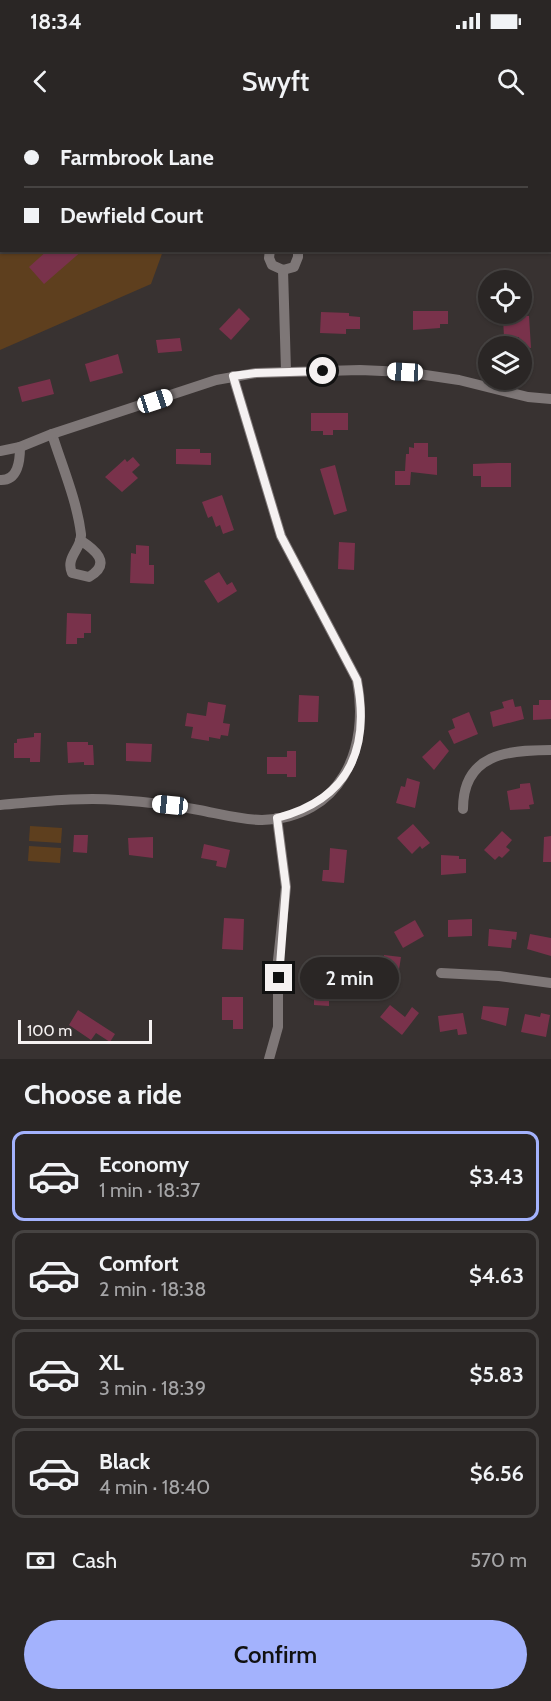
<!DOCTYPE html>
<meta charset="utf-8">
<style>
body{margin:0;font-family:Cabin,sans-serif;background:#363232;color:#f1f3f6;height:100vh;display:flex;flex-direction:column;font-size:22px;white-space:nowrap}
*{box-sizing:border-box;margin:0}
p{font-size:20px;color:#a5a5a7}
.icon{flex:none;width:33px;height:33px;fill:none;stroke:currentColor;stroke-width:2;stroke-linecap:round;stroke-linejoin:round}
.map{position:relative;height:939px;overflow:hidden}
.drawer{display:flex;flex-direction:column;background:#2a2625;flex:1}
.drawer>*{flex:none}
.guide{position:absolute;left:0px;top:0px;width:552px;height:132px;box-shadow:0 2px 4px #0004,0 0 0 2px #464342;display:grid;align-content:center;height:132px;padding:0 24px;background:#2a2625}
.buttons{position:absolute;left:478px;top:150px;display:grid;gap:12px}
.buttons a{display:grid;place-items:center;width:54px;height:54px;border-radius:50%;background:#2a2625;box-shadow:0 2px 4px #0004,0 0 0 2px #464342;font-size:30px}
.scale{position:absolute;left:18px;bottom:15px;width:134px;box-sizing:border-box;padding-left:6px;border:3px solid #f5f1f1;border-top:0;font-size:16px;line-height:21px;white-space:nowrap;color:#f5f1f1;-webkit-text-stroke:4px #383231;paint-order:stroke}
.end{position:absolute;width:27px;height:27px;margin:-14px;border:8px solid #f5f1f1;background:#111;box-shadow:0 0 0 3px #111}
.from{border-radius:50%}
.bubble{position:absolute;height:42px;border-radius:21px;background:#2a2625;box-shadow:0 2px 4px #0004,0 0 0 2px #464342;font-size:20px;font-weight:600;line-height:42px;text-align:center}
.car{position:absolute;width:18px;height:36px;margin:-18px -9px;border-radius:8px;box-shadow:0 0 4px 2px #0007;background:linear-gradient(#fff 24%,#345 0 40%,#fff 0 76%,#345 0 86%,#fff 0)}
.guide b{display:flex;align-items:center;gap:21px;height:57px;font-size:22px}
.guide b+b{border-top:2px solid #464342}
.guide i{width:15px;height:15px;background:#f1f3f6}
ul{padding:0;list-style:none}
li{display:flex;align-items:center;gap:18px;height:90px;margin:0 12px 9px;padding:0 12px;border:3px solid #464342;border-radius:12px}
li div{flex:1}
li b{display:block;font-size:22px}
li em{font-style:normal;font-weight:600}
li.selected{border-color:#a3b2fd}
li>.icon{width:54px;height:54px;stroke-width:1.5}
h2{padding:0 24px;font-size:27px;line-height:72px}
.pay{display:flex;align-items:center;gap:15px;height:66px;padding:0 24px;font-size:22px}
.pay p{margin-inline-start:auto}
.button{display:flex;gap:12px;margin-top:auto;padding:12px 24px}
.button a{flex:1;height:69px;border-radius:36px;background:#a3b2fd;color:#111;font-size:24px;font-weight:600;line-height:69px;text-align:center}
.status{display:flex;justify-content:space-between;align-items:center;height:42px;padding:0 30px;background:#2a2625;direction:ltr}
.status svg{height:16px;fill:currentColor}
header{display:flex;justify-content:space-between;align-items:center;height:78px;padding:0 24px;background:#2a2625;font-size:27px;font-weight:600}
.map>svg:first-child{display:block}
</style>
<div class="status"><b>18:34</b><svg viewBox="0 0 49 12"><path d="M0 12V9h3v3zM5 12V6h3v6zM10 12V3h3v9zM15 12V0h3v12zM26 1h20v11H26zM47 4h2v5h-2z"/></svg></div>
<header><svg class="icon" aria-label="back" viewBox="0 0 24 24"><path d="M15 5l-7 7 7 7"/></svg>Swyft<svg class="icon" aria-label="search" viewBox="0 0 24 24"><circle cx="10" cy="10" r="6"/><path d="M15 15l6 6"/></svg></header>
<div class="map">
<svg width="551" height="939" viewBox="0 0 551 939">
<rect width="100%" height="100%" fill="#383231"/>
<!-- green -->
<g fill="#5e3f1e">
<path d="M 0,0 L 210,0 L 2,2 L 2,130 L 163,131 L 151,164 L 0,230 Z"/>
<path d="M 343,0 L 551,0 L 551,18 L 550,2 Z"/>
<path d="M 30,706 L 62,708 L 61,723 L 29,721 Z"/>
<path d="M 29,726 L 61,728 L 60,743 L 28,741 Z"/>
</g>
<g fill="none" stroke-linecap="round" stroke-linejoin="round">
<!-- stream -->
<g stroke="#350029" stroke-width="3">
<path d="M 35,2 L 36,0"/>
<path d="M 0,36 L 2,35"/>
</g>
</g>
<!-- building -->
<g fill="#79324b">
<path d="M 48,130 L 83,130 L 44,164 L 29,147 Z"/>
<path d="M 239,188 L 250,199 L 231,220 L 219,209 Z"/>
<path d="M 413,191 L 448,191 L 448,204 L 440,204 L 440,208 L 413,210 Z"/>
<path d="M 321,192 L 349,193 L 349,196 L 360,197 L 360,209 L 346,209 L 346,214 L 320,213 Z"/>
<path d="M 511,194 L 529,196 L 531,228 L 520,226 L 519,217 L 504,217 L 503,198 L 511,198 Z"/>
<path d="M 180,218 L 182,231 L 158,233 L 156,220 Z"/>
<path d="M 118,234 L 123,253 L 90,262 L 85,244 Z"/>
<path d="M 50,259 L 54,274 L 22,282 L 18,267 Z"/>
<path d="M 311,293 L 348,293 L 348,310 L 333,310 L 333,315 L 323,315 L 323,311 L 311,311 Z"/>
<path d="M 414,323 L 428,323 L 428,337 L 437,337 L 437,355 L 411,352 L 410,365 L 395,365 L 395,351 L 405,351 L 406,334 L 409,334 L 409,327 L 414,328 Z"/>
<path d="M 176,329 L 200,329 L 200,333 L 211,333 L 211,345 L 176,344 Z"/>
<path d="M 133,337 L 140,345 L 132,352 L 138,358 L 122,372 L 105,357 L 125,339 L 127,342 Z"/>
<path d="M 498,343 L 511,343 L 511,367 L 481,367 L 481,356 L 473,356 L 473,344 Z"/>
<path d="M 335,345 L 347,391 L 334,395 L 320,349 Z"/>
<path d="M 222,375 L 234,410 L 223,414 L 220,405 L 216,407 L 212,396 L 208,398 L 202,382 Z"/>
<path d="M 339,422 L 355,423 L 354,450 L 338,449 Z"/>
<path d="M 136,425 L 149,426 L 149,445 L 154,445 L 154,464 L 130,463 L 131,433 L 136,434 Z"/>
<path d="M 219,452 L 227,465 L 232,462 L 237,471 L 218,483 L 204,461 Z"/>
<path d="M 67,493 L 91,494 L 91,513 L 84,513 L 84,518 L 77,518 L 77,524 L 66,524 Z"/>
<path d="M 299,575 L 319,576 L 318,602 L 298,602 Z"/>
<path d="M 513,579 L 515,587 L 521,586 L 524,599 L 493,607 L 490,592 L 504,588 L 502,582 Z"/>
<path d="M 539,580 L 551,580 L 551,599 L 533,600 L 533,585 L 539,585 Z"/>
<path d="M 208,582 L 226,585 L 223,603 L 230,604 L 228,616 L 221,615 L 220,619 L 209,617 L 209,621 L 191,618 L 193,607 L 185,606 L 187,593 L 206,596 Z"/>
<path d="M 469,592 L 478,614 L 454,624 L 448,611 L 455,608 L 452,599 Z"/>
<path d="M 34,613 L 41,613 L 40,642 L 30,642 L 30,638 L 14,638 L 14,623 L 17,623 L 17,619 L 34,617 Z"/>
<path d="M 440,620 L 449,631 L 434,650 L 422,637 Z"/>
<path d="M 67,622 L 88,622 L 88,625 L 93,625 L 94,645 L 84,645 L 84,642 L 68,643 Z"/>
<path d="M 126,623 L 152,624 L 151,642 L 126,641 Z"/>
<path d="M 287,631 L 296,631 L 296,657 L 287,657 L 287,654 L 267,654 L 267,637 L 287,637 Z"/>
<path d="M 407,658 L 420,662 L 415,688 L 396,683 L 401,666 L 405,667 Z"/>
<path d="M 530,663 L 534,684 L 529,685 L 530,689 L 510,690 L 507,671 L 520,668 L 520,664 Z"/>
<path d="M 413,704 L 430,723 L 422,729 L 420,726 L 412,734 L 397,718 Z"/>
<path d="M 502,711 L 512,720 L 506,727 L 510,730 L 502,738 L 499,736 L 495,740 L 484,730 Z"/>
<path d="M 74,715 L 88,715 L 87,733 L 73,732 Z"/>
<path d="M 551,716 L 551,742 L 543,742 L 544,717 Z"/>
<path d="M 153,717 L 153,738 L 129,735 L 128,718 Z"/>
<path d="M 204,724 L 230,730 L 226,748 L 216,746 L 217,741 L 201,738 Z"/>
<path d="M 330,728 L 347,730 L 344,763 L 322,761 L 323,750 L 329,750 Z"/>
<path d="M 441,735 L 459,736 L 459,739 L 466,739 L 466,753 L 441,755 Z"/>
<path d="M 224,798 L 244,799 L 243,830 L 222,829 Z"/>
<path d="M 472,799 L 472,816 L 448,817 L 448,800 Z"/>
<path d="M 415,800 L 424,816 L 403,828 L 394,812 Z"/>
<path d="M 489,809 L 517,812 L 516,820 L 512,819 L 511,828 L 488,826 Z"/>
<path d="M 530,814 L 551,818 L 551,836 L 527,829 Z"/>
<path d="M 384,835 L 401,837 L 397,862 L 381,860 Z"/>
<path d="M 314,860 L 328,861 L 328,869 L 332,869 L 332,881 L 329,881 L 329,886 L 314,885 Z"/>
<path d="M 222,877 L 243,877 L 243,909 L 233,909 L 233,900 L 222,900 Z"/>
<path d="M 390,885 L 405,897 L 412,887 L 419,893 L 402,915 L 380,897 Z"/>
<path d="M 483,886 L 509,888 L 506,906 L 481,899 Z"/>
<path d="M 78,890 L 115,914 L 110,922 L 96,913 L 91,920 L 69,905 Z"/>
<path d="M 463,893 L 467,914 L 458,915 L 457,909 L 440,912 L 438,896 Z"/>
<path d="M 541,893 L 550,895 L 546,917 L 521,912 L 525,894 L 540,897 Z"/>
</g>
<g fill="none" stroke-linecap="round" stroke-linejoin="round">
<!-- minor -->
<g stroke="#7e7777" stroke-width="10">
<path d="M 270,130 L 269,138 L 272,145 L 283,150 L 294,147 L 298,137 L 298,130"/>
<path d="M 283,150 L 286,251"/>
<path d="M 52,314 C 62,346 77,381 81,414 C 82,429 65,437 72,453 L 89,457 C 113,443 94,429 80,420"/>
<path d="M 0,331 L 20,327 L 52,314 L 216,260 L 256,253 L 360,250 L 405,252 L 459,260 L 528,277 L 551,279"/>
<path d="M 0,360 C 18,361 20,341 20,327"/>
<path d="M 0,685 C 39,682 79,677 118,680 C 146,682 173,685 199,690 C 220,694 242,700 262,700 C 341,698 370,629 357,560 L 281,416 L 233,256"/>
<path d="M 463,689 C 463,634 507,630 551,630"/>
<path d="M 441,853 L 499,856 L 551,863"/>
<path d="M 269,939 L 278,907 L 278,840 L 286,767 L 277,698"/>
</g>
</g>
<g fill="none" stroke-linecap="round" stroke-linejoin="round">
<!-- route -->
<path stroke="#f5f1f1" stroke-width="8" d="M 279,858 L 286,767 L 277,698 C 347,680 371,631 357,560 L 281,416 L 233,256 L 256,253 L 323,251"/>
</g>
</svg>
<div class="buttons">
<a><svg class="icon" aria-label="locate" viewBox="0 0 24 24"><circle cx="12" cy="12" r="6"/><path d="M12 2v4M12 18v4M2 12h4M18 12h4"/></svg></a>
<a><svg class="icon" aria-label="layers" viewBox="0 0 24 24"><path d="M12 4l9 5-9 5-9-5zM3 14l9 5 9-5"/></svg></a>
</div>
<div class="scale">100 m</div>
<i class="end from" style="left:323px;top:251px"></i>
<i class="end" style="left:279px;top:858px"></i>
<div class="bubble" style="left:300px;top:837px;width:99px">2 min</div>
<i class="car" style="left:405px;top:252px;rotate:273deg"></i>
<i class="car" style="left:155px;top:281px;rotate:72deg"></i>
<i class="car" style="left:170px;top:685px;rotate:276deg"></i>
<div class="guide">
<b><i class="from"></i>Farmbrook Lane</b>
<b><i></i>Dewfield Court</b>
</div>
</div>
<section class="drawer">
<h2>Choose a ride</h2>
<ul>
<li class="selected"><svg class="icon" aria-label="car" viewBox="0 0 24 24"><path d="M5 17H2v-5l4-1 3-4h7l3 4 3 1v5h-3M9 17h6M6 11h13"/><circle cx="7" cy="17" r="2"/><circle cx="17" cy="17" r="2"/></svg><div><b>Economy</b><p>1 min · 18:37</p></div><em>$3.43</em></li>
<li><svg class="icon" aria-label="car" viewBox="0 0 24 24"><path d="M5 17H2v-5l4-1 3-4h7l3 4 3 1v5h-3M9 17h6M6 11h13"/><circle cx="7" cy="17" r="2"/><circle cx="17" cy="17" r="2"/></svg><div><b>Comfort</b><p>2 min · 18:38</p></div><em>$4.63</em></li>
<li><svg class="icon" aria-label="car" viewBox="0 0 24 24"><path d="M5 17H2v-5l4-1 3-4h7l3 4 3 1v5h-3M9 17h6M6 11h13"/><circle cx="7" cy="17" r="2"/><circle cx="17" cy="17" r="2"/></svg><div><b>XL</b><p>3 min · 18:39</p></div><em>$5.83</em></li>
<li><svg class="icon" aria-label="car" viewBox="0 0 24 24"><path d="M5 17H2v-5l4-1 3-4h7l3 4 3 1v5h-3M9 17h6M6 11h13"/><circle cx="7" cy="17" r="2"/><circle cx="17" cy="17" r="2"/></svg><div><b>Black</b><p>4 min · 18:40</p></div><em>$6.56</em></li>
</ul>
<div class="pay"><svg class="icon" aria-label="cash" viewBox="0 0 24 24"><path d="M3 7h18v10H3z"/><circle cx="12" cy="12" r="2"/></svg>Cash<p>570 m</p></div>
<div class="button"><a>Confirm</a></div>
</section>
